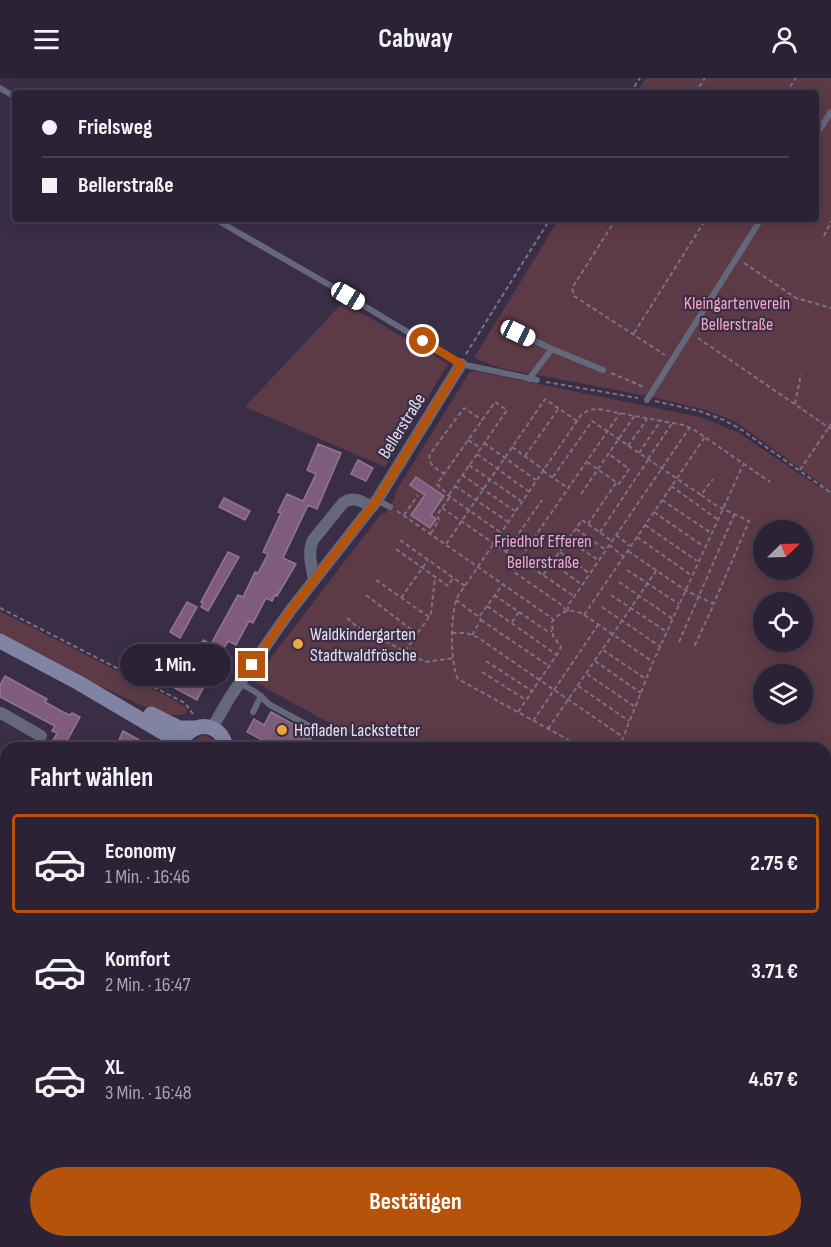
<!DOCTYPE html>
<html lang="de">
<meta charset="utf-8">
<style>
body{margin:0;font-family:"Sofia Sans Condensed",sans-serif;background:#382f41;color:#f1f3f6;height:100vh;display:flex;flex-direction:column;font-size:22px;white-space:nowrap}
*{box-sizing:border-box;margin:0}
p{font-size:20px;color:#a6a4ad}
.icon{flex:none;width:33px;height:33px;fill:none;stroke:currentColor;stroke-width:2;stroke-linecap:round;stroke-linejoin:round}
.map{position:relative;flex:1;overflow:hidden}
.panel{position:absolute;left:0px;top:664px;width:831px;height:506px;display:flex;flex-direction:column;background:#2c2235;border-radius:18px 18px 0 0;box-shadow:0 3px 15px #0003,0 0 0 2px #483f50}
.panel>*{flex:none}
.hud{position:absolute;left:12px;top:12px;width:807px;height:132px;border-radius:6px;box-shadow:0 3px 15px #0003,0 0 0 2px #483f50;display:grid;align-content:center;height:132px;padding:0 30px;background:#2c2235}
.needle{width:39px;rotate:67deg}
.controls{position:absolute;left:753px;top:442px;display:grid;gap:12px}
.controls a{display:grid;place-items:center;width:60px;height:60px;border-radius:50%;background:#2c2235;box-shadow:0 3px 15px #0003,0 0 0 2px #483f50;font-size:30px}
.end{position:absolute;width:27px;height:27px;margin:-14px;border:8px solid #b45309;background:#fff;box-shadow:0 0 0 3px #fff}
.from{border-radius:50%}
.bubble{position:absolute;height:42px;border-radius:21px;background:#2c2235;box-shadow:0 3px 15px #0003,0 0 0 2px #483f50;font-size:20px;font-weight:700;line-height:42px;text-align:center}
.car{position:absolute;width:18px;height:36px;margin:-18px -9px;border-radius:8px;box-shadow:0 0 4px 2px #0007;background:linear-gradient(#fff 24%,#345 0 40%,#fff 0 76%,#345 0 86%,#fff 0)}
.hud b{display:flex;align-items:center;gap:21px;height:57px;font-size:22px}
.hud b+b{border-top:2px solid #483f50}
.hud i{width:15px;height:15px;background:#f1f3f6}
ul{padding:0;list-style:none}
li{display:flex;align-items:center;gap:18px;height:99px;margin:0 12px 9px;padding:0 18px;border:3px solid transparent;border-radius:6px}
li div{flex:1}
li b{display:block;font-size:22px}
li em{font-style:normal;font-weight:700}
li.current{border-color:#b45309}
li>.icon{width:54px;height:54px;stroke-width:1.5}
h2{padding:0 30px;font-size:27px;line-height:72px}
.primary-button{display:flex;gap:12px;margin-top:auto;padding:12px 30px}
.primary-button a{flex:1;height:69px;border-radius:36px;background:#b45309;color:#fff;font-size:24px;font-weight:700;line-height:69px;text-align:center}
header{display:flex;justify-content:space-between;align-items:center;height:78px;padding:0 30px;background:#2c2235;font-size:27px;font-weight:700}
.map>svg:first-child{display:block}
</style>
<header><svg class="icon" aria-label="menu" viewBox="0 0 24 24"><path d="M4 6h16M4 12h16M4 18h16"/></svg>Cabway<svg class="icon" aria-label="person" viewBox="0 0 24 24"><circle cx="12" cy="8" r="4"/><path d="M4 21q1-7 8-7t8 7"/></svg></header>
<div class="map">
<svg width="831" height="1169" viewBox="0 0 831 1169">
<rect width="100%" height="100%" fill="#3a2e47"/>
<!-- green -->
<g fill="#5c3b46" fill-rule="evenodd">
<path d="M 646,0 L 831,0 L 831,1169 L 602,1169 L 597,1164 L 825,1164 L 825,670 L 375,670 L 253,603 L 381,436 L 386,435 L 395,420 L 395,415 L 469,295 L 475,293 L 700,339 L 739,355 L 819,409 L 820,405 L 736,344 L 709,333 L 653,319 L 500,290 L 474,280 L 559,141 L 816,141 L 816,15 L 636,15 ZM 764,453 L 802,453 L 802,492 L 764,492 ZM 764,525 L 802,525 L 802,564 L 764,564 ZM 764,597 L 802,597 L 802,636 L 764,636 Z"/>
<path d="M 343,224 L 448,286 L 385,389 L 245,329 Z"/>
<path d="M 0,533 L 172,621 L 186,630 L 186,636 L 165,638 L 93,605 L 0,556 Z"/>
<path d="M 205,657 L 214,662 L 217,670 L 191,670 L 196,661 Z"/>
<path d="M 394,1164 L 566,1164 L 571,1169 L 398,1169 Z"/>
</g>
<!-- building -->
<g fill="#805c7c" stroke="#91778e" stroke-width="1.5">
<path d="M 318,366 L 341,375 L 317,431 L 308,427 L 283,480 L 296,486 L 277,518 L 275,517 L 272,523 L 266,520 L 253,545 L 249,543 L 236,567 L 228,563 L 197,622 L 171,608 L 179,594 L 160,584 L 166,573 L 169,575 L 171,570 L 193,581 L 203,562 L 211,566 L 238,517 L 243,519 L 255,494 L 258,495 L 268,476 L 263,474 L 281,435 L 278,434 L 287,416 L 303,423 L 316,396 L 307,392 Z"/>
<path d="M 358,382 L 373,390 L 366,403 L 351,396 Z"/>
<path d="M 416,399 L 444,418 L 431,437 L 436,441 L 430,450 L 411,437 L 425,417 L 410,407 Z"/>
<path d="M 224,420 L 250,433 L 245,442 L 219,429 Z"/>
<path d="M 228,474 L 239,479 L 208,533 L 201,529 L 203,525 L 201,524 Z"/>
<path d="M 187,524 L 197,529 L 180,560 L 170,554 Z"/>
<path d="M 140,579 L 152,585 L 144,600 L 132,594 Z"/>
<path d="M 5,598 L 47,621 L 45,624 L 63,634 L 70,637 L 72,635 L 80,639 L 63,670 L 49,670 L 57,655 L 52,653 L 55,648 L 0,619 L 0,607 Z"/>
<path d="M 271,634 L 313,657 L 305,670 L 278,670 L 247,654 L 254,641 L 264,647 Z"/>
<path d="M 123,653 L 143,664 L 139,670 L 128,670 L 129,668 L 119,662 Z"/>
</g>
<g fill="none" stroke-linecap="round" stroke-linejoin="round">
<!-- path -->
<g stroke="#7b7187" stroke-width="2" stroke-dasharray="4.5 3" stroke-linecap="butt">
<path d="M 630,15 L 640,0"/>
<path d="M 695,15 L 705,0"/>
<path d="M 786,15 L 796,0"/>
<path d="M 616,141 L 572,210 L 574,218 L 665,277"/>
<path d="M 824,158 L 831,143"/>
<path d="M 744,185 L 796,220 L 831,230"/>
<path d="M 634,255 L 706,141"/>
<path d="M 698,260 L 831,351"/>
<path d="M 466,276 L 550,141"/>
<path d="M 611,295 L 644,309"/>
<path d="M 546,304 L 638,320"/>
<path d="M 655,323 L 699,333 L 724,342 L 742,352 L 831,415"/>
<path d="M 795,326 L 801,296"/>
<path d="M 468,362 L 481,370"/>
<path d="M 484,365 L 536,402"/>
<path d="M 628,368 L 647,341"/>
<path d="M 512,369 L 544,392"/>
<path d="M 639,375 L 661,342"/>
<path d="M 477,376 L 528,413"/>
<path d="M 525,378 L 559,330"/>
<path d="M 648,381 L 673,344"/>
<path d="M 587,384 L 619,406 L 629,391 L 609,376"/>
<path d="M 469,387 L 521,423"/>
<path d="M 800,392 L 831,346"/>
<path d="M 543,393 L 568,410"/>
<path d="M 445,396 C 437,391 427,387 430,376 L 464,330 L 482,342"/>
<path d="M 462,397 L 515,433"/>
<path d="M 553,399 L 592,343 L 701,417 L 713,401"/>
<path d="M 455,408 L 507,443"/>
<path d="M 671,408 L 717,441"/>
<path d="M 581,416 L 635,337"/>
<path d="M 449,417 L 507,332 L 495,324 L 437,406 L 450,419 L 500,454"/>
<path d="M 701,417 L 717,428 L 749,443 L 714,525"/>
<path d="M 662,422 L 711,455"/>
<path d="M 442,430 L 518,482"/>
<path d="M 397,433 L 553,541"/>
<path d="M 654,434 L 703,468"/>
<path d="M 404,437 L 418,417"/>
<path d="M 588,446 L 616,405"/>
<path d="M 645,447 L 697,483"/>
<path d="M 576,451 L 606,472"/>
<path d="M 600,454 L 648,382"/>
<path d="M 431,455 L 439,442 L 437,437 L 450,419"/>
<path d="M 616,457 L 630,468"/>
<path d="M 637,459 L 691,497"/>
<path d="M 400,462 L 465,508"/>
<path d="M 568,462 L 598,482"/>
<path d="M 446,466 L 545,321 L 577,343"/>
<path d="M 609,467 L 623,478"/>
<path d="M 396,471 L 448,508 L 453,500"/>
<path d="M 628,473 L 685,512 L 714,526 L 694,569"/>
<path d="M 506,474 L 542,422"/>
<path d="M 560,474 L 589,495"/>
<path d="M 519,481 L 574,518"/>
<path d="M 552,485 L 581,506"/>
<path d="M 627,492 L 679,526"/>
<path d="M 543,497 L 582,442 L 612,463"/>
<path d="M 376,502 L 429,539 L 431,535 L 435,499"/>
<path d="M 619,504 L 673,541"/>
<path d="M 366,517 L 417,556"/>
<path d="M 494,517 L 547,553 L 552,553"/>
<path d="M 611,517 L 667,554"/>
<path d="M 401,520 L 428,482"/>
<path d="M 456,522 L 479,539"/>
<path d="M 487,528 L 557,577"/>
<path d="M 602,529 L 661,569"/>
<path d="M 0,530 L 185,625 L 193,636"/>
<path d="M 566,533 L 563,528 L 514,494 L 514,489 L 620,335"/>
<path d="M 568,533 L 568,527 L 574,519 L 690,349"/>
<path d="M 584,537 L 705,359"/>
<path d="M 347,540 L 355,547 L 425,584 L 454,580"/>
<path d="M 481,542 L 549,588"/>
<path d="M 512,544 L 519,534"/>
<path d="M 452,555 L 466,555 L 477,559 L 623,659"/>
<path d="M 472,557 L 481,542 L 479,539 L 503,506"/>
<path d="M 679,564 L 734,437"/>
<path d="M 603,572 L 646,601"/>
<path d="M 405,573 L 429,539"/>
<path d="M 486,583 L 532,613"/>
<path d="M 595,583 L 641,615"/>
<path d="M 482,594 L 526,622"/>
<path d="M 587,596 L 634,628"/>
<path d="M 578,608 L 629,643"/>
<path d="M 518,634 L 558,575 L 561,569 L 553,558 L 552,544 C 560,533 571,530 583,536 L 653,584"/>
<path d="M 533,643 L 598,547"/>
<path d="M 548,651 L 656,493"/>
<path d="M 239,662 L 242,670"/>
<path d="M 583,670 L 458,601 C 450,586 450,533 458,518 L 581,337 L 589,332 L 598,331 L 683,347 L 693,351 L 770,404"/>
<path d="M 619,670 L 653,584 L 743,387"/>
<path d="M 825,1047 L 831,1036"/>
<path d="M 803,1164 L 807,1169"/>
<path d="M 378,1169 L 379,1167"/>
</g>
<!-- lane -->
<g stroke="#65687b" stroke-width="6">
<path d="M 0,10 L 15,19"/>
<path d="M 816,57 L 831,34"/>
<path d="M 215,141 L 331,208 L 461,286 L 537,302"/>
<path d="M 518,255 L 552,271"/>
<path d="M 529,301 L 552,271 L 603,292"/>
<path d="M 647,322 L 761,141"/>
<path d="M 377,422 L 390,429"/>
<path d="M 240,605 L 257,615 L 270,627 L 311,649"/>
<path d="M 253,634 L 261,618"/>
<path d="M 0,1139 L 6,1141"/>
<path d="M 128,1169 L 129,1164"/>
</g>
<!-- street -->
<g stroke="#65687b" stroke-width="12">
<path d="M 314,502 C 312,489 307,475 313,462 L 343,425 C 354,418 361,423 372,429"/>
<path d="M 1,635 L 41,658"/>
<path d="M 212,650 L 230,619 L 290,533 L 377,422 L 461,286"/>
<path d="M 0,919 L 6,922"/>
<path d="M 0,1092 L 6,1077"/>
<path d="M 283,1164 L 292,1169"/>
</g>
<!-- secondary -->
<g stroke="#8084a2" stroke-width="15">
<path d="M 0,563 L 79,605 L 164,655 L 171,660 L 180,670"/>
<path d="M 151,636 L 179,650 L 194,650"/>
<path d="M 187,656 C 203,641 223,650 226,670"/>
<path d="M 575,1164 L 580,1169"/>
</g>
</g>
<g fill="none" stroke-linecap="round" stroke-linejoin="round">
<!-- route -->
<path stroke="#b45309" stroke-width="8" d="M 252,587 L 290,533 L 377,422 L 461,286 L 423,263"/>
</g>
<!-- markers -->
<g fill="#eda83b" stroke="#3a2e47" stroke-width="2">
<circle cx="298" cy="566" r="6"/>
<circle cx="282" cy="652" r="6"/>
</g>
<g text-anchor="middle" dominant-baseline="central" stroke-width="4.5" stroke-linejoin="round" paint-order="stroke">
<!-- park labels -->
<g font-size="18" fill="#f4a6c2" stroke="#3a2e47">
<text x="737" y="225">Kleingartenverein<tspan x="737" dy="21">Bellerstraße</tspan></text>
<text x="543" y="463">Friedhof Efferen<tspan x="543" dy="21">Bellerstraße</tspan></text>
</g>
<!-- street labels -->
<g font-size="18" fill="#e7e0f0" stroke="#3a2e47">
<text transform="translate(402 348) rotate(-58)">Bellerstraße</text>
</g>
<!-- poi labels -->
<g font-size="18" fill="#e7e0f0" stroke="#3a2e47" text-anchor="start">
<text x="310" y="556">Waldkindergarten<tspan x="310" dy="21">Stadtwaldfrösche</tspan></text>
<text x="294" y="652">Hofladen Lackstetter</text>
</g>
</g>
</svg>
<div class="controls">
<a><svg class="needle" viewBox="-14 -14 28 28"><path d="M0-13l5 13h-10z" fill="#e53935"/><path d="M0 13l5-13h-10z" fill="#a6a4ad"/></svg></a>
<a><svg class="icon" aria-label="locate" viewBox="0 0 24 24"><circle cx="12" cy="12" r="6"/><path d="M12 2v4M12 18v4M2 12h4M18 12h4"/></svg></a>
<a><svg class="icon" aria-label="layers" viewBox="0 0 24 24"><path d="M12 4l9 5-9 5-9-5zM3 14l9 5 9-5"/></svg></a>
</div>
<i class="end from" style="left:423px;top:263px"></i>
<i class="end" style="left:252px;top:587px"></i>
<div class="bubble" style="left:120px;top:566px;width:111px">1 Min.</div>
<i class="car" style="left:348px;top:218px;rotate:121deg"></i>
<i class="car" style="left:518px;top:255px;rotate:115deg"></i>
<div class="hud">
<b><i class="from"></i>Frielsweg</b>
<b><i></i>Bellerstraße</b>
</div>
<section class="panel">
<h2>Fahrt wählen</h2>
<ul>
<li class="current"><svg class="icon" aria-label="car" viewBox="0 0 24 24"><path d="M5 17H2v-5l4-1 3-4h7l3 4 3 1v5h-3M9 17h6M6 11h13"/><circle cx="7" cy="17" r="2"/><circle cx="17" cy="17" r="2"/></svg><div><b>Economy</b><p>1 Min. · 16:46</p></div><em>2.75 €</em></li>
<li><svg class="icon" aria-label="car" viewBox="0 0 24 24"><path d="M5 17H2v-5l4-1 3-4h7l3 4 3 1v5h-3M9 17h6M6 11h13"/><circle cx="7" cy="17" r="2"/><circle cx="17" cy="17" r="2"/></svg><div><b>Komfort</b><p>2 Min. · 16:47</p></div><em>3.71 €</em></li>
<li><svg class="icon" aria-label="car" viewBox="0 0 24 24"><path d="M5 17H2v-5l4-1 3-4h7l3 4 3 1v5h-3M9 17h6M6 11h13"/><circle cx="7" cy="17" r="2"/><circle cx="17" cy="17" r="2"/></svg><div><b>XL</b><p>3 Min. · 16:48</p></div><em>4.67 €</em></li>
</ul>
<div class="primary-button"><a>Bestätigen</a></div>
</section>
</div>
